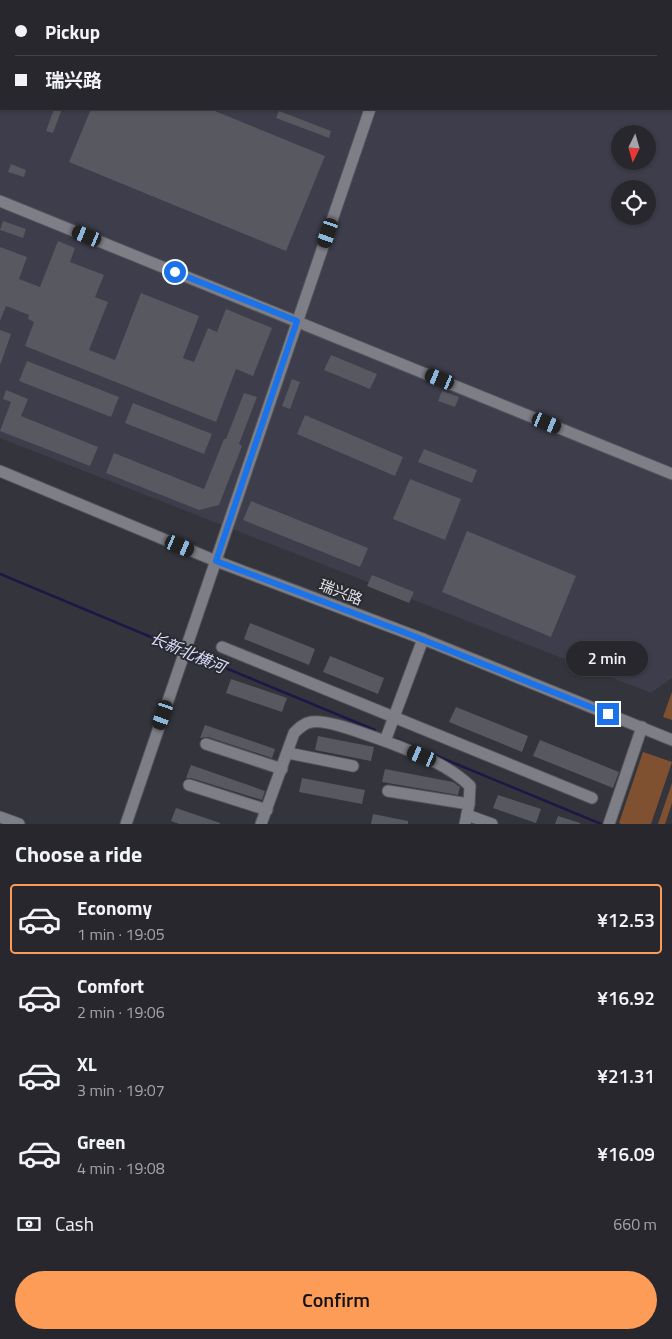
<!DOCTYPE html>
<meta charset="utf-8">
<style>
body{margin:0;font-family:"Titillium Web","Noto Sans SC",sans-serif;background:#333339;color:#f1f3f6;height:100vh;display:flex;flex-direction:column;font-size:19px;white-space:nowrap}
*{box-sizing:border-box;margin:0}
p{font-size:16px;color:#a4a5aa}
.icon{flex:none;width:28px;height:28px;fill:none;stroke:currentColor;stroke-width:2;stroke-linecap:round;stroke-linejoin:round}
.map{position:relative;height:824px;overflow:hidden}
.details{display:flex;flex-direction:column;background:#27272d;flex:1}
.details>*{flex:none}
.banner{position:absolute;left:0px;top:0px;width:672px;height:110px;box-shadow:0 1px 4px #0004,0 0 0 1px #434449;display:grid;align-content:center;height:110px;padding:0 15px;background:#27272d}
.needle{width:32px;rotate:185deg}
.tools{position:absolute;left:611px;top:125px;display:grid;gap:10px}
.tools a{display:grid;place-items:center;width:45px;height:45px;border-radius:50%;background:#27272d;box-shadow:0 1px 4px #0004,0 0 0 1px #434449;font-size:25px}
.end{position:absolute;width:22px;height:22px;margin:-11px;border:6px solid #1a73e8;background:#fff;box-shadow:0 0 0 2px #fff}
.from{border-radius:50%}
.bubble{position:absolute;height:35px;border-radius:18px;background:#27272d;box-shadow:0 1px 4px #0004,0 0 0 1px #434449;font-size:16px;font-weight:600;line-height:35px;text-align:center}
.car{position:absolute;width:15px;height:30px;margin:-15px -8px;border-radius:6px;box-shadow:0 0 4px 1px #0007;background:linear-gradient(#222 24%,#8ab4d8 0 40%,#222 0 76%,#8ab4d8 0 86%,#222 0)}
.banner b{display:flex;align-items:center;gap:18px;height:48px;font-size:19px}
.banner b+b{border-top:1px solid #434449}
.banner i{width:12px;height:12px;background:#f1f3f6}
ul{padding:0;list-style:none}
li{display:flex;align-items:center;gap:15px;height:70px;margin:0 10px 8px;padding:0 5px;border:2px solid transparent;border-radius:5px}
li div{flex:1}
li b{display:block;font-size:19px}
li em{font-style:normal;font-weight:600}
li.on{border-color:#fd9c56}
li>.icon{width:45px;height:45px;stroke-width:1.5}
h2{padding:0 15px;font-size:22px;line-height:60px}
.pay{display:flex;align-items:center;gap:12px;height:55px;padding:0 15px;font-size:19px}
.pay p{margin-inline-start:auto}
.button{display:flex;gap:10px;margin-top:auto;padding:10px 15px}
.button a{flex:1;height:58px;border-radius:30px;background:#fd9c56;color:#111;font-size:20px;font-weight:600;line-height:58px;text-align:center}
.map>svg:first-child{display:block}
</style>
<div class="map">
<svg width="672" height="824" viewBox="0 0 672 824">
<rect width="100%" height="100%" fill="#34343c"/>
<!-- built -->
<path fill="#3d3d4b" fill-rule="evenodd" d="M 0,0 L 672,0 L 672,678 L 651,693 L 0,438 ZM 1,1 L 671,1 L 671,109 L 1,109 ZM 620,134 L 648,134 L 648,161 L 620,161 ZM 620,189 L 648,189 L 648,216 L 620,216 Z"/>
<!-- green -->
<g fill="#805131">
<path d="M 672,692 L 672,720 L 663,717 Z"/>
<path d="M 643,752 L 672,762 L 651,824 L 621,824 L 619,823 Z"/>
<path d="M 672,783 L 672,803 L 665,824 L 658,824 Z"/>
</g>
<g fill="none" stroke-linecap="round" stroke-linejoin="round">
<!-- stream -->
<g stroke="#1e1646" stroke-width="2.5">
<path d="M 391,0 L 394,1"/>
<path d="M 671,108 L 672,108"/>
<path d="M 0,574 L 182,650"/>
<path d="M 187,652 L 375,730"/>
<path d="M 396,739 L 601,824"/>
</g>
</g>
<!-- building -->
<g fill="#585861">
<path d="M 54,109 L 62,109 L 53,133 L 46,131 Z"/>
<path d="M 91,109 L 210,109 L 325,156 L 286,251 L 69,162 Z"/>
<path d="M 279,111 L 331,131 L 329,138 L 276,118 Z"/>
<path d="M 11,164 L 26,170 L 24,177 L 8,172 Z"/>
<path d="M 3,221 L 26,229 L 23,238 L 0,230 Z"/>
<path d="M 58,241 L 75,248 L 70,262 L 104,275 L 95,297 L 108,302 L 89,350 L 115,360 L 141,293 L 199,316 L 183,358 L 194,362 L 208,328 L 217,332 L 226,309 L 272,328 L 253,376 L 236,369 L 216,422 L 25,346 L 34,322 L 28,319 L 29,315 L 6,306 L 0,321 L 0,247 L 27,257 L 19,279 L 40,287 Z"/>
<path d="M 0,330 L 11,334 L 1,363 L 0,363 Z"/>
<path d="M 331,355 L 377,374 L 370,389 L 324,370 Z"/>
<path d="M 27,361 L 119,397 L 111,417 L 19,381 Z"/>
<path d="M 292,379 L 300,382 L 290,409 L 282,406 Z"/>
<path d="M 6,390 L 28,399 L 21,416 L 98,447 L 90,466 L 0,431 L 11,402 L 3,399 Z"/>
<path d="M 442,391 L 459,397 L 455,407 L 438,401 Z"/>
<path d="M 244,393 L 257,397 L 239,444 L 242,446 L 219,505 L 199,510 L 106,473 L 114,453 L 204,489 L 224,439 L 226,439 Z"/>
<path d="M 133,403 L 212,434 L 204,454 L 125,423 Z"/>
<path d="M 305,415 L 403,457 L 395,476 L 297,434 Z"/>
<path d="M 424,449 L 477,470 L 472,483 L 418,462 Z"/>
<path d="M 410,479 L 461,499 L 445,540 L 393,519 Z"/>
<path d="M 251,501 L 368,548 L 360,567 L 243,520 Z"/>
<path d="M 467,531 L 576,576 L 551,637 L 442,592 Z"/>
<path d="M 372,575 L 414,592 L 409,603 L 367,586 Z"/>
<path d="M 250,623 L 315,649 L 309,665 L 244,639 Z"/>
<path d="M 330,656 L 384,678 L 378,694 L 323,672 Z"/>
<path d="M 589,657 L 614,666 L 611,673 L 586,664 Z"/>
<path d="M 231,679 L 287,698 L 282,712 L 226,693 Z"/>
<path d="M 456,707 L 528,736 L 522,752 L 449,722 Z"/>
<path d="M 205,725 L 275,749 L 272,758 L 208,737 L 200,738 Z"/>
<path d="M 318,736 L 374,747 L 371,761 L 315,750 Z"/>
<path d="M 540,740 L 619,772 L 613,788 L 533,756 Z"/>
<path d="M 191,765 L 265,791 L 262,800 L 191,778 L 186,778 Z"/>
<path d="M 385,769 L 453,782 L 460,787 L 458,795 L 382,782 Z"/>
<path d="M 302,778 L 365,790 L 362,804 L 299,792 Z"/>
<path d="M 498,795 L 541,809 L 536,823 L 493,808 Z"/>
<path d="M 176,808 L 220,823 L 220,824 L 179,824 L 171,821 Z"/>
<path d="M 373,814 L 408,821 L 408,824 L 371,824 Z"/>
<path d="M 558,816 L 580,823 L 580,824 L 555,824 Z"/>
</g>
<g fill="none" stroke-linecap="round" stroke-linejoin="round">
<defs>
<g id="minor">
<path d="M 407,1 L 408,0"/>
<path d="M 0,201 L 672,474"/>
<path d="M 0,471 L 216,561 L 423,639 L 672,740"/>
<path d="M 222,647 L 592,798"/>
<path d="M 385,741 C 415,753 446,763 470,786 L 469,804 L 465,824"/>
<path d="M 206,744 L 282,769"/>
<path d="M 288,753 L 353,766"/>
<path d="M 189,785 L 267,810"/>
<path d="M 388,791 L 469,804"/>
<path d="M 467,815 L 492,824"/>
<path d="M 0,817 L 19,824"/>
<path d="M 126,824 L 370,109"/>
<path d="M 261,824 L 294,733 C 299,728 304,723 311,722 C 329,719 366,735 385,741 L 423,639"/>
<path d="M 609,824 L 642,727"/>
</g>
</defs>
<!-- minor casing -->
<use href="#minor" stroke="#53535a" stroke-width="13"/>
<!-- minor -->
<use href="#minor" stroke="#7e7e87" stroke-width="11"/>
</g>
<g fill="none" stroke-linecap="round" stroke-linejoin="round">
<!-- route -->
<path stroke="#1a73e8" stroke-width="6" d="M 175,272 L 297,321 L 216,561 L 406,633 L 608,714"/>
</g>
<g text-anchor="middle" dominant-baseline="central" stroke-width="4" stroke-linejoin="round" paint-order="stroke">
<!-- street labels -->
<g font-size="15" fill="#e4e4e9" stroke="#2a2a31">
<text transform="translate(341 592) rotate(21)">瑞兴路</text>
</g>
<!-- water labels -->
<g font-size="16" font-style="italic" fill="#ddf" stroke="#2a2a31">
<text transform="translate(188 652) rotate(23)">长新北横河</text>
</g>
</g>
</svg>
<div class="tools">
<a><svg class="needle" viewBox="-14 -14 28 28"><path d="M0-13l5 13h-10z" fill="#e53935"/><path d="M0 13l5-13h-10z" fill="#a4a5aa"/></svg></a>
<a><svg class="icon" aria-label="locate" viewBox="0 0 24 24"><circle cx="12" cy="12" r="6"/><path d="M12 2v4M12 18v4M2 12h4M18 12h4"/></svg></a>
</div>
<i class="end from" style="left:175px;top:272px"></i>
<i class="end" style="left:608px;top:714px"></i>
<div class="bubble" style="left:566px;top:641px;width:82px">2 min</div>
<i class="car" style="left:328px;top:233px;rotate:199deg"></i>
<i class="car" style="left:87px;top:236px;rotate:292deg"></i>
<i class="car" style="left:440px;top:379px;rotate:292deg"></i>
<i class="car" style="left:547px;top:423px;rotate:112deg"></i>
<i class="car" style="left:180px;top:546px;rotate:113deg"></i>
<i class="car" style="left:163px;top:715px;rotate:199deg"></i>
<i class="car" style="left:422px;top:756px;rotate:293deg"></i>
<div class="banner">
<b><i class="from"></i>Pickup</b>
<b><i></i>瑞兴路</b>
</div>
</div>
<section class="details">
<h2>Choose a ride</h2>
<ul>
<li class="on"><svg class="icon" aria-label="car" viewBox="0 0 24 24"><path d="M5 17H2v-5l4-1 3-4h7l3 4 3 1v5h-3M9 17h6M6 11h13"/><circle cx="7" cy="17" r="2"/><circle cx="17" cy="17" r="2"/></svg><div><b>Economy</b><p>1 min · 19:05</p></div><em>¥12.53</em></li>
<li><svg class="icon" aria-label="car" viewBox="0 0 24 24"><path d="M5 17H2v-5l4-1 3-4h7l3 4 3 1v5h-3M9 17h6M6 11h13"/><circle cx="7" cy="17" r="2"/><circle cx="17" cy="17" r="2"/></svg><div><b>Comfort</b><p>2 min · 19:06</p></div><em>¥16.92</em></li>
<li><svg class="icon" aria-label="car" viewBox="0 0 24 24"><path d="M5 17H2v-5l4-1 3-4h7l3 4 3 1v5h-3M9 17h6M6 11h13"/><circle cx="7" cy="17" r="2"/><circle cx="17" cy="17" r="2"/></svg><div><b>XL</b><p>3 min · 19:07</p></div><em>¥21.31</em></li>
<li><svg class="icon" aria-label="car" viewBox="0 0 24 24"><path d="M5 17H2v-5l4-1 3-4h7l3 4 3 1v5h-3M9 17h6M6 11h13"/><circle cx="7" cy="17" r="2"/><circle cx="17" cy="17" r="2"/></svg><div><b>Green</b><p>4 min · 19:08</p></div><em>¥16.09</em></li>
</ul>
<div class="pay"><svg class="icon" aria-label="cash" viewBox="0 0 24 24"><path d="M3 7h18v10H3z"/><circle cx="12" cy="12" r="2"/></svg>Cash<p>660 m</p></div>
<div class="button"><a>Confirm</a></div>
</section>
